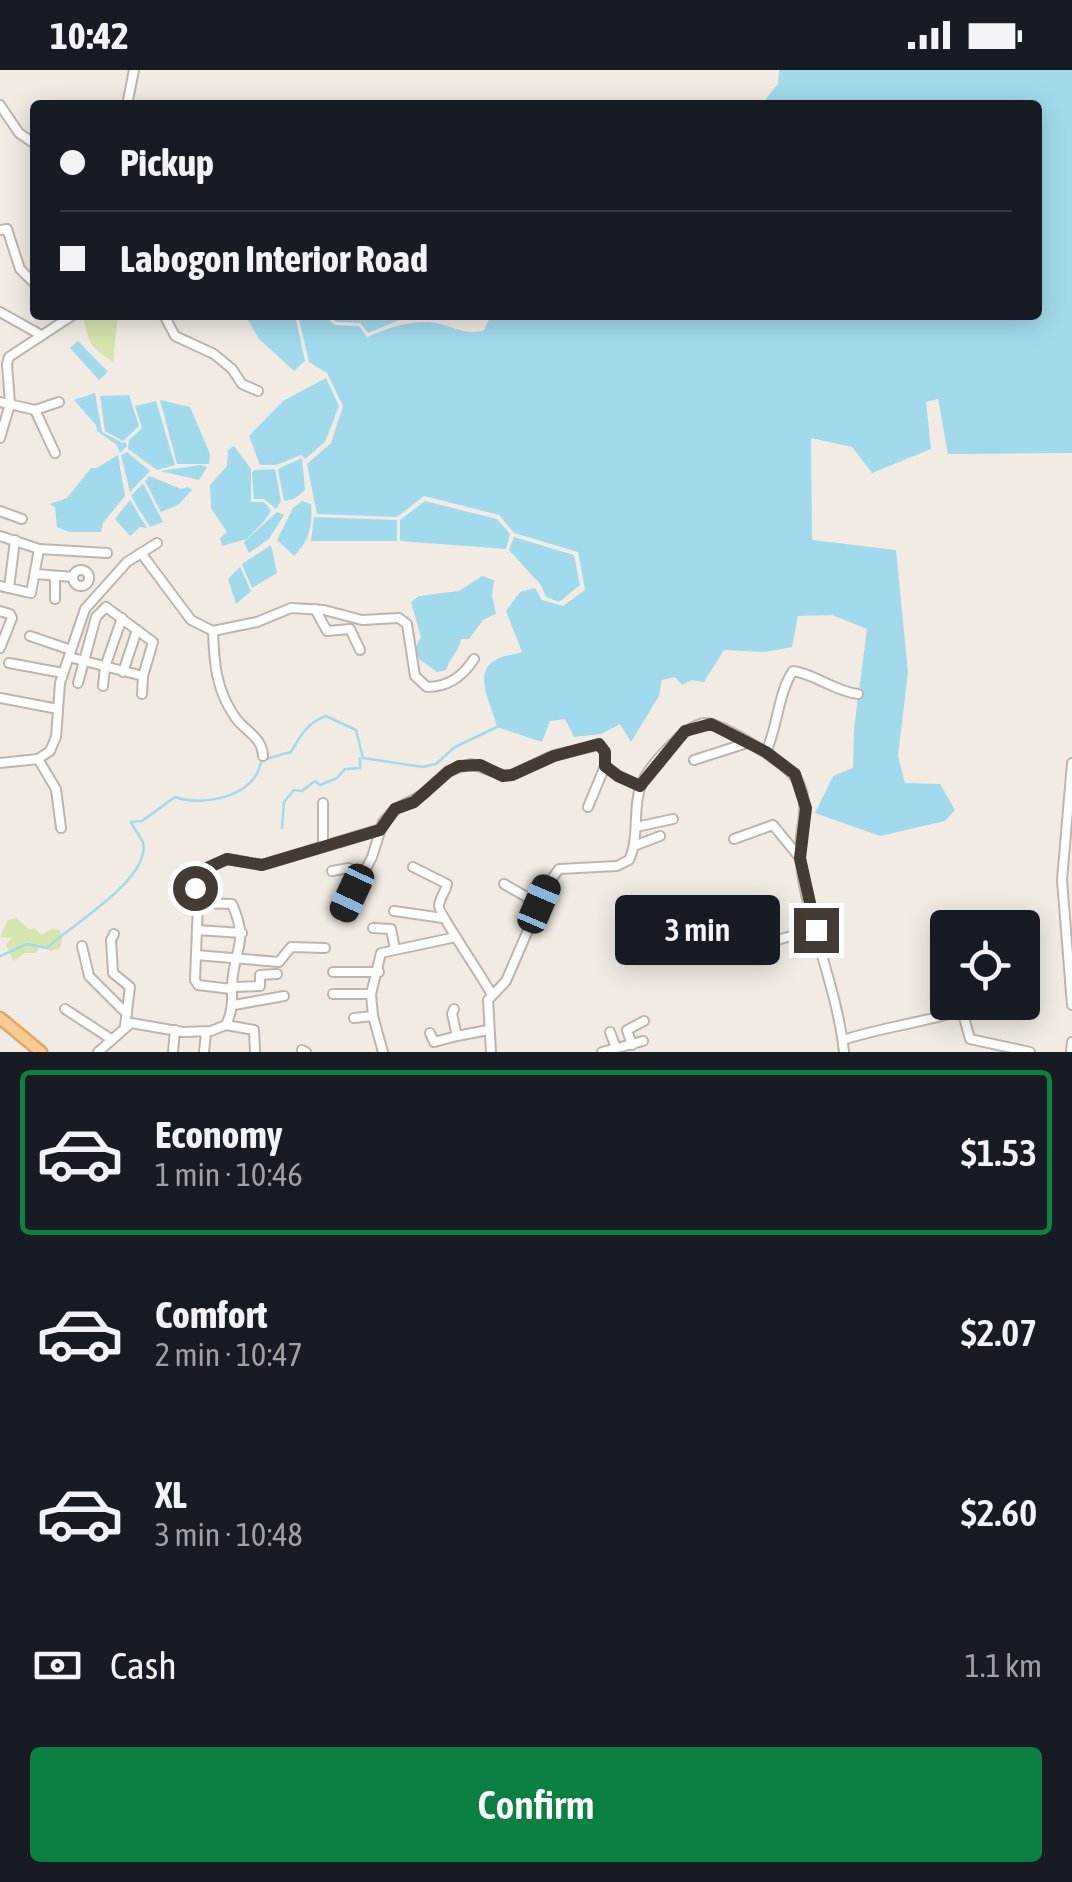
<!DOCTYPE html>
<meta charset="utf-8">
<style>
body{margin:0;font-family:"Asap Condensed",sans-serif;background:#242831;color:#f1f3f6;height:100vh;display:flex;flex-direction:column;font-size:38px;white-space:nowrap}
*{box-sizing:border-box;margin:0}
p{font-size:32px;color:#9ea1a6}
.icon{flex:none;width:55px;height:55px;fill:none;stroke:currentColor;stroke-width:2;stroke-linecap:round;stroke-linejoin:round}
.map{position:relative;height:982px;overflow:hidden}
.side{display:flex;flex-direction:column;background:#171b24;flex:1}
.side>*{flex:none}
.guide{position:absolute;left:30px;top:30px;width:1012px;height:220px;border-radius:10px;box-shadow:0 5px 25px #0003;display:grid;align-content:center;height:220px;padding:0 30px;background:#171b24}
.controls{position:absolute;left:930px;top:840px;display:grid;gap:20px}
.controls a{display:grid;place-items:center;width:110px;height:110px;border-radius:10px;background:#171b24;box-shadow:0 5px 25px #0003;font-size:50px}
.end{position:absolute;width:45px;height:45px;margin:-22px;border:12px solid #433b34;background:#fff;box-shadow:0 0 0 5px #fff}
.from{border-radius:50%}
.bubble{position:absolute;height:70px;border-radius:10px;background:#171b24;box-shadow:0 5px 25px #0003;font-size:32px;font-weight:600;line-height:70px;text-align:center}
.car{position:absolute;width:30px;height:60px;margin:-30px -15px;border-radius:12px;box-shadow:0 0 8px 2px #0007;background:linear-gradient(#222 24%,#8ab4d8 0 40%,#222 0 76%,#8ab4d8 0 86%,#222 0)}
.guide b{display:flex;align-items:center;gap:35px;height:95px;font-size:38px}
.guide b+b{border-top:2px solid #363941}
.guide i{width:25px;height:25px;background:#f1f3f6}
ul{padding:18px 0 0;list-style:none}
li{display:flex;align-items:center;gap:30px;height:165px;margin:0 20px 15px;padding:0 10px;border:5px solid transparent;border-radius:10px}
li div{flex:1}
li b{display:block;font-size:38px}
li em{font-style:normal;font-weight:600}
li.active{border-color:#0b8043}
li>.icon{width:90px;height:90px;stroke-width:1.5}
.pay{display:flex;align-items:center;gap:25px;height:110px;padding:0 30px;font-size:38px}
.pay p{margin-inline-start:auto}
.action{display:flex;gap:20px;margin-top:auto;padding:20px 30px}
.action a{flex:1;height:115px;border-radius:10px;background:#0b8043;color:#fff;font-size:40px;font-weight:600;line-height:115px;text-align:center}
.status{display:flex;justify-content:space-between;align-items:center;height:70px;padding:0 50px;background:#171b24;direction:ltr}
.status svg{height:28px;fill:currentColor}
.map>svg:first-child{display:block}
</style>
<div class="status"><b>10:42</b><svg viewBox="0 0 49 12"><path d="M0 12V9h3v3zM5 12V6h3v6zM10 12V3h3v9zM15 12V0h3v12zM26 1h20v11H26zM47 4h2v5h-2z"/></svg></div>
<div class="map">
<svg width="1072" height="982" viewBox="0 0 1072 982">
<rect width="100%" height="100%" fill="#f1ebe4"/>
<!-- green -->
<g fill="#d5e5ad">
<path d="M 83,245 L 118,245 L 113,292 C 87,274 89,273 83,245 Z"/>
<path d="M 16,848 L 30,860 L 35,858 L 41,865 L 52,859 L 59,860 L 63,866 L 60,878 L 51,881 L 40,876 L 36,883 L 25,883 L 13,891 L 6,875 L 12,868 L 0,867 L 8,850 Z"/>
</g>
<!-- water -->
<g fill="#a1daed">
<path d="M 779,0 L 1072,0 L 1072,383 L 948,384 L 938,329 L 926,332 L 931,379 L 872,403 L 852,377 L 811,368 L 812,470 L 896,480 L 908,602 L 898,686 L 905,713 L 940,714 L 955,740 L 945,751 L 880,766 L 815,743 L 833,706 L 853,698 L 854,659 L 867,559 L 832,545 L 798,546 L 792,577 L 765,582 L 724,580 L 704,612 L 692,610 L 682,615 L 675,607 L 662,610 L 659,626 L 631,672 L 620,654 L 601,664 L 574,667 L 565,649 L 550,651 L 542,672 L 497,657 C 493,637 470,602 497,589 C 504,585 514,585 522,582 L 506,541 L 520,522 L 535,518 L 542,530 L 563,536 L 585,520 L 578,482 L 514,463 L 499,445 L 424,426 L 397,447 L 317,444 L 307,394 L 331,373 L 343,336 L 327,303 L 309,292 L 298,245 L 323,245 L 335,255 L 359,256 L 367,267 C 388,258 406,251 429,252 C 449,253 463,267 484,260 L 491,245 L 1038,245 L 1038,35 L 761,35 L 778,14 Z"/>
<path d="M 245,245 L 295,245 L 305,291 L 294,301 L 259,269 Z"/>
<path d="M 330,245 L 405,245 L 407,247 L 368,263 L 360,253 L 336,252 Z"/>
<path d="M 78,271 L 108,302 L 99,310 L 70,278 Z"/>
<path d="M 326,308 L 339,336 L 325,372 L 305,389 L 301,385 L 276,395 L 260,395 L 249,366 L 283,331 Z"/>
<path d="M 95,323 L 102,362 L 123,373 L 126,372 L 127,376 L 120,383 L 117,375 L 97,361 L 96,355 L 74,330 Z"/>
<path d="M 129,325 L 139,356 L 123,371 L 105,361 L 100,326 Z"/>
<path d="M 160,330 L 190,337 L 210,384 L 209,394 L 177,394 Z"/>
<path d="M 156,331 L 175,395 L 157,400 L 128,379 L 129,370 L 142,358 L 135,336 Z"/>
<path d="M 234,376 L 251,399 L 251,432 L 264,432 L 271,440 C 268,449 254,461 247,469 L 222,476 L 220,468 L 227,462 L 211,438 L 210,415 L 227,396 L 228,380 Z"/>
<path d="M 127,382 L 150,401 L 130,422 L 121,385 Z"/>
<path d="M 118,385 L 125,426 L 103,453 L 101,462 L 69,462 L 57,457 L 55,437 L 49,434 L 67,428 L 91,398 L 97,398 Z"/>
<path d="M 302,388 L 305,420 L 294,429 L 284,431 L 278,399 Z"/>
<path d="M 201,395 L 207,397 L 199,410 L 160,401 Z"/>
<path d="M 275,399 L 281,431 L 276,439 L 264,429 L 254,429 L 252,403 L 254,400 Z"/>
<path d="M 149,406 L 181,419 L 188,417 L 192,420 L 178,435 L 161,442 L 145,411 Z"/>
<path d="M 143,413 L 163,452 L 150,457 L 131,426 Z"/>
<path d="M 130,430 L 147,458 L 140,457 L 130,466 L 115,449 Z"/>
<path d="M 302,431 L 311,434 C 313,456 309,471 294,486 L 277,470 L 293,438 Z"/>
<path d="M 425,431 L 497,449 L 510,464 L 506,479 L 400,471 L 400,450 Z"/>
<path d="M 277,442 L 284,445 L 269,469 L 249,483 L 244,472 Z"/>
<path d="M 314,447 L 397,450 L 397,471 L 311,471 Z"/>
<path d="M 514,467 L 574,485 L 580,515 L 559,532 L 546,527 L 541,515 L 509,480 Z"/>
<path d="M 271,475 L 277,503 L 252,518 L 242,494 Z"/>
<path d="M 240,497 L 251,521 L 236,534 L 228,509 Z"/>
<path d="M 482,506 L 494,510 L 492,526 L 496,544 L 483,550 L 469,569 L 461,569 C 459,582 450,587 446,600 L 437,602 L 420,590 L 415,579 L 421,567 L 411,532 L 419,526 L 459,521 Z"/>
</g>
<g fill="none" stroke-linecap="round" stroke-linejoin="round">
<!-- stream -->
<g stroke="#a1daed" stroke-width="2.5">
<path d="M 282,758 L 284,732 L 294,720 L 302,721 L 315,711 L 320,715 L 337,708 L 345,699 L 360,698 L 360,688"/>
<path d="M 0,886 L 27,874 L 47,878 C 70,856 151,809 143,773 C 141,766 133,759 131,752 L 142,751 L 175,727 C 198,735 241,730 256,705 C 259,701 260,695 262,690 L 291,682 C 300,666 308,652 326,646 L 356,660 L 363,688 L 423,697 L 436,694 L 455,677 L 497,657"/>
</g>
<defs>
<g id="minor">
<path d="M 0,35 L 19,63 L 35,74"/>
<path d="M 127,35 L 134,0"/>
<path d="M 0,160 L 7,159 L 20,199 L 35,214"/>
<path d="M 0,242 L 41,265"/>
<path d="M 164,245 L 175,266 L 214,284 L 232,299 L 242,314 L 258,321"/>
<path d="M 0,332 L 35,340 L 59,332"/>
<path d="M 35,340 L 55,383"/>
<path d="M 0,368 L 10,334 L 7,294 L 9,287 L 73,245"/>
<path d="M 0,441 L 22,449"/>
<path d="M 0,466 L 39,479 L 107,483"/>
<path d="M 141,483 L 191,550 L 213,561 L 257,552 L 291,538 L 324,540 L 362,550 L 399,548 L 407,554 L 415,606 L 427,617 C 449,617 463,606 474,589"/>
<circle cx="81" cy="508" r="8"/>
<path d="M 36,504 L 73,507"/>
<path d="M 0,516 L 31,523 L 39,479"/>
<path d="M 9,518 L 15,470"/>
<path d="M 55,529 L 55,506"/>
<path d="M 315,539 L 327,561 L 350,559 L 360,580"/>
<path d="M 0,541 L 10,544 L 12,548 L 0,578"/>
<path d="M 213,561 C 214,593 216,620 235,647 C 245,662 262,666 263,686"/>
<path d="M 30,566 L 71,580"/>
<path d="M 69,587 L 143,606"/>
<path d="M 9,593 L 63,603"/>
<path d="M 123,602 L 137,560"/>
<path d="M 78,613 L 96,547 L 106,537 L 153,572 L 143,606 L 142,624"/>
<path d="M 103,616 L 105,597 L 122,548"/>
<path d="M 0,628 L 58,639"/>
<path d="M 766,682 C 778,656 778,623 793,601 C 815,604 834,621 858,624"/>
<path d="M 38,689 L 56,719 L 61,758"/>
<path d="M 694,690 L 747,673"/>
<path d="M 0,693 L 38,689 L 50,681 L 56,667 L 60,613 L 85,539 L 127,492 L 157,473"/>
<path d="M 1072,693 L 1062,810 L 1072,935"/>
<path d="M 323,733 L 323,777"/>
<path d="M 588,737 L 605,696"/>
<path d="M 636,757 L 673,749"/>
<path d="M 734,769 L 773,755 L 800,788"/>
<path d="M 634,776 L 660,766"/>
<path d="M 413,797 L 447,814 C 446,821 439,829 439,836 C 438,842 485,911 492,925"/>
<path d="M 332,801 L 349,798 L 360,804"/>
<path d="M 504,814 L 539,834"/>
<path d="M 198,833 L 232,834 C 250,874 233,879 232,916 C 232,931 233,940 226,955"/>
<path d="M 344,841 L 372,787 L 383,752 L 395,739 L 424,724 L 448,701 L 471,694 L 503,705 L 512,705 L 554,685 L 599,675 L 605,682 L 605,696 L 618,706 L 641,716"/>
<path d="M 394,841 L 443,848"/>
<path d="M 970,855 L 971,858"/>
<path d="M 373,858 L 391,859 L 395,879"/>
<path d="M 197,860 L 242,863"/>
<path d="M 114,864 L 111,870 L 113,903 L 130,917 L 125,956"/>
<path d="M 777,870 L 816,859"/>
<path d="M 82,876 L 89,906 L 127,944"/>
<path d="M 196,885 L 279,892 L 291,877 L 325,878"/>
<path d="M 333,902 L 379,902"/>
<path d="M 232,917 L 260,916 L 260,905 L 277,904"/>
<path d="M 231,919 L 198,915 L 195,910 L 198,833 L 194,803 L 227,789 L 262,795 L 380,759"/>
<path d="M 333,924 L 371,924"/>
<path d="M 234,935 L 284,926"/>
<path d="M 65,939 L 111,969"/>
<path d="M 454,939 L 452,944 L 457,966 L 488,960"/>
<path d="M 354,948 L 373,946"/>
<path d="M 610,962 L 616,978"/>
<path d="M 430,963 L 434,972 L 457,966"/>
<path d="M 843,970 C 882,957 923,953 962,940 L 970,969 L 1030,982"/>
<path d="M 632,975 L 627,960 L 644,951"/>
<path d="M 302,980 L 306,982"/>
<path d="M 98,982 L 131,953 L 183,962 L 211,961 L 226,955 L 254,960 L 255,982"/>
<path d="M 173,982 L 175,960"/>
<path d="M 204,982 L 206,962"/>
<path d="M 383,982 L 373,946 L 371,924 L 381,883 L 456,867"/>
<path d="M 491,982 L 488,930 L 506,911 L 548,814 L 559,799 L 617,796 L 629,790 C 640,767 632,738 641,715 C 648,697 686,654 705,653 C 723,653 792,696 799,713 C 811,740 798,762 800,788 C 807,854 837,917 844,982"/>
<path d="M 602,982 L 643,971"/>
<path d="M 1071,982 L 1072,972"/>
</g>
<path id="major" d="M 0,948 L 41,982"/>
</defs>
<!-- minor casing -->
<use href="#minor" stroke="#bfb4aa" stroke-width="12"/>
<!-- major casing -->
<use href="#major" stroke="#dfa664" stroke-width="15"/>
<!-- minor -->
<use href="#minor" stroke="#fff" stroke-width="8"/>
<!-- major -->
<use href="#major" stroke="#facc94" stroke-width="10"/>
</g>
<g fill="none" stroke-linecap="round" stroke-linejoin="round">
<!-- route -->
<path stroke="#433b34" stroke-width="12" d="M 195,818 L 194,804 L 227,789 L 262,795 L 380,760 L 395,739 L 414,732 L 448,702 L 459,696 L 480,695 L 503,706 L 512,705 L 554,686 L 599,674 L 605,682 L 605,696 L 618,706 L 640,716 L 685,661 L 711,654 L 766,682 L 795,704 L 806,738 L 800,788 L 816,860"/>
</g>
</svg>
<div class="controls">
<a><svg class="icon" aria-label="locate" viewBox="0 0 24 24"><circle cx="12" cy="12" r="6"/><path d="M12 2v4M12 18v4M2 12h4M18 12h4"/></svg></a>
</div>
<i class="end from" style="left:195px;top:818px"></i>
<i class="end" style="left:816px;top:860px"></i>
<div class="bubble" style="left:615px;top:825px;width:165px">3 min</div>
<i class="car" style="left:352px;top:823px;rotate:205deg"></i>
<i class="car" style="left:539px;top:834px;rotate:23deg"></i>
<div class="guide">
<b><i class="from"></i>Pickup</b>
<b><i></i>Labogon Interior Road</b>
</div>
</div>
<section class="side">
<ul>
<li class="active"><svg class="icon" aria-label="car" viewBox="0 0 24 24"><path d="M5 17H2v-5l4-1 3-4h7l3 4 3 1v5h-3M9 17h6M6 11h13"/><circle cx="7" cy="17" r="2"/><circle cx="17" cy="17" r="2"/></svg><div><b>Economy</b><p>1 min · 10:46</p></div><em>$1.53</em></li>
<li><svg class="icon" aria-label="car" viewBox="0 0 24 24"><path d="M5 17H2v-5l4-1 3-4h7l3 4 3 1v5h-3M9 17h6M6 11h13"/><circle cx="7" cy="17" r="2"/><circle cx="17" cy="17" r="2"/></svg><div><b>Comfort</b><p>2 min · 10:47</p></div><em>$2.07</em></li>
<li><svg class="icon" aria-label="car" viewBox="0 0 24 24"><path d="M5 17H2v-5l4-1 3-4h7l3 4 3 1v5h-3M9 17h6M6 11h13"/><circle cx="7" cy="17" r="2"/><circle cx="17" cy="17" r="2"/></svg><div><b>XL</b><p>3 min · 10:48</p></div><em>$2.60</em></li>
</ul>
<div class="pay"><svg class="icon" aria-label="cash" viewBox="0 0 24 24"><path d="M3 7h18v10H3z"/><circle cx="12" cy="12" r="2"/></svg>Cash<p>1.1 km</p></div>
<div class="action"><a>Confirm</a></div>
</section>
